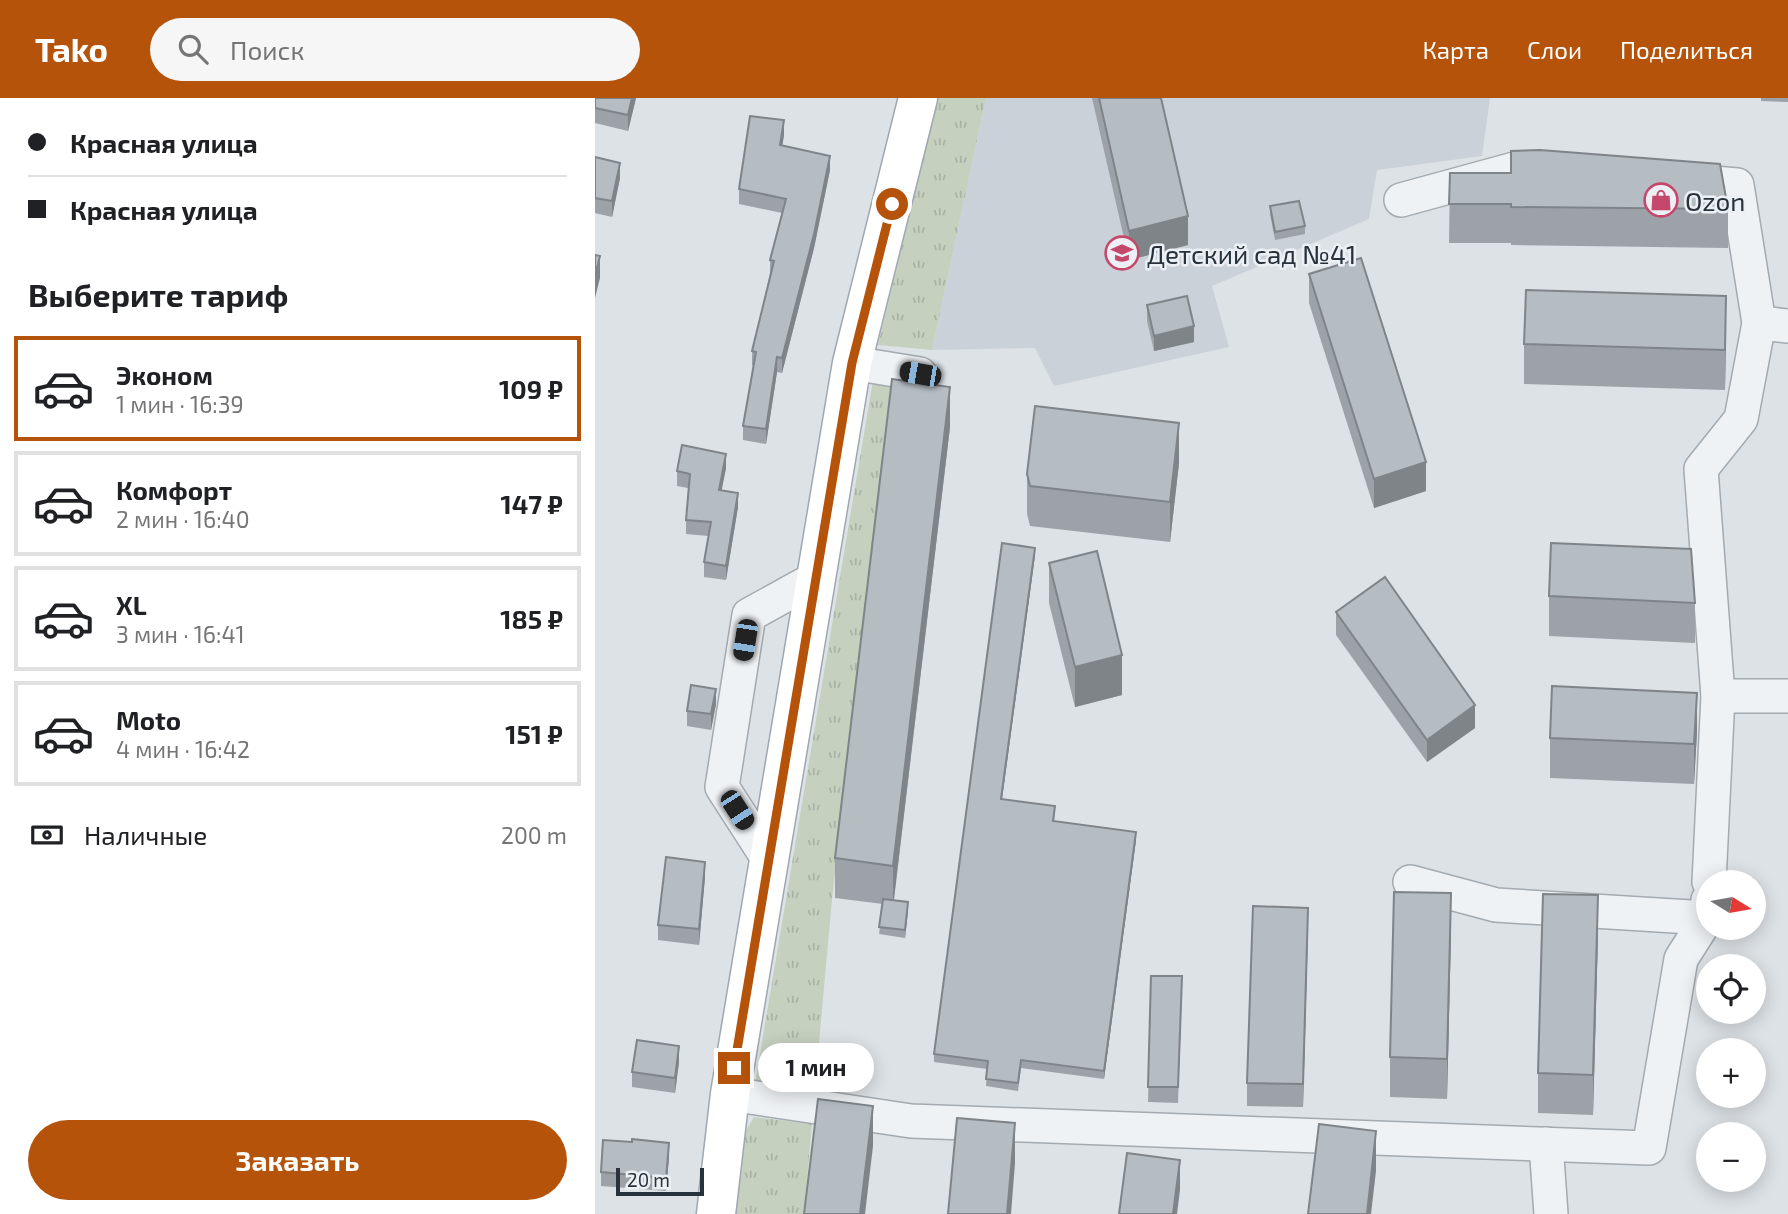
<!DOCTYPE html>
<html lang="ru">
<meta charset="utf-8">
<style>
body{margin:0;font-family:"Exo 2",sans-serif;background:#f6f6f6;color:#202124;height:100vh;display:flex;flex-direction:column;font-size:26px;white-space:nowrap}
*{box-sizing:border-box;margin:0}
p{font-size:23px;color:#757577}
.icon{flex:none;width:38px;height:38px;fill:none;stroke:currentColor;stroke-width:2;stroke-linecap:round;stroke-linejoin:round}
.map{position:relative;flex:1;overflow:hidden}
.drawer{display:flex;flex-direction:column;background:#fff;width:595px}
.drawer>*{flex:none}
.top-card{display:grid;align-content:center;height:154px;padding:0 28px;background:#fff}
.needle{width:46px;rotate:101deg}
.fabs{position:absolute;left:1101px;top:772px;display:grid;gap:14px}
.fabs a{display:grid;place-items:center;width:70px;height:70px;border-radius:50%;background:#fff;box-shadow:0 4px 18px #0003;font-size:35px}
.scale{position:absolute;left:21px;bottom:18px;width:88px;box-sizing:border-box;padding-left:7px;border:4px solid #27323c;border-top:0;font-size:19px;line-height:24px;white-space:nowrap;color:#27323c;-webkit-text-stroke:5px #ecf0f4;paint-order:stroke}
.end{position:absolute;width:32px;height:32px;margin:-16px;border:9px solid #b45309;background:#fff;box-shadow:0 0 0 4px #fff}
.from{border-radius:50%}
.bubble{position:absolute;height:49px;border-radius:24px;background:#fff;box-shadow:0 4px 18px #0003;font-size:23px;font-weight:700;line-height:49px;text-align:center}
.car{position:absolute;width:21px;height:42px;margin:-21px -10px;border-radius:9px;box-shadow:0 0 5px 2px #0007;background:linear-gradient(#222 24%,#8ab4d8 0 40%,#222 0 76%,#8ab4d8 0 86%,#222 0)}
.top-card b{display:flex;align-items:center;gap:24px;height:66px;font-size:26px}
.top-card b+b{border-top:2px solid #e0e0e0}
.top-card i{width:18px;height:18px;background:#202124}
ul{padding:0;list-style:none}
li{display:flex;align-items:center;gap:21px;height:105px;margin:0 14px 10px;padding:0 14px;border:4px solid #e0e0e0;border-radius:0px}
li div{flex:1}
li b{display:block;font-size:26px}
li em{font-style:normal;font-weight:700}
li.selected{border-color:#b45309}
li>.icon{width:63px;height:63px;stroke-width:1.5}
h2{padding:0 28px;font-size:32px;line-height:84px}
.pay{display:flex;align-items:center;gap:18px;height:77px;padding:0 28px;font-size:26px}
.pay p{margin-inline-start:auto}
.button{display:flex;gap:14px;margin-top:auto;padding:14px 28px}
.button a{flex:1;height:80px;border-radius:42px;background:#b45309;color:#fff;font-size:28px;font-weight:700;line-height:80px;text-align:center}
header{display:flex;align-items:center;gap:42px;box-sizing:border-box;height:98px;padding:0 35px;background:#b45309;color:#fff}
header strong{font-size:33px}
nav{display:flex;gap:38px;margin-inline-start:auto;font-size:24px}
.search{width:490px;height:63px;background:#f6f6f6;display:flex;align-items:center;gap:18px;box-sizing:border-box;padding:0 24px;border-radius:38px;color:#757577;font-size:26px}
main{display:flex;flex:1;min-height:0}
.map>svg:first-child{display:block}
</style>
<header>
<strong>Tako</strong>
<div class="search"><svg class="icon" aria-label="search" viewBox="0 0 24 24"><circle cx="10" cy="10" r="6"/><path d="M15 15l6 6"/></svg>Поиск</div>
<nav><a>Карта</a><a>Слои</a><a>Поделиться</a></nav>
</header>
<main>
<section class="drawer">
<div class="top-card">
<b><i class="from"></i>Красная улица</b>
<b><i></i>Красная улица</b>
</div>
<h2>Выберите тариф</h2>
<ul>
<li class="selected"><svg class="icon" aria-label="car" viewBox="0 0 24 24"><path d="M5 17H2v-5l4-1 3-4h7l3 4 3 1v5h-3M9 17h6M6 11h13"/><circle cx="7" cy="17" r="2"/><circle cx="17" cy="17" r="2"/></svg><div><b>Эконом</b><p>1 мин · 16:39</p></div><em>109 ₽</em></li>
<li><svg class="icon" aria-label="car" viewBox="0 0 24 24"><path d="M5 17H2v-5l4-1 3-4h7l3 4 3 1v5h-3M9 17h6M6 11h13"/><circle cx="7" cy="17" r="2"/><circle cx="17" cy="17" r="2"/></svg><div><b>Комфорт</b><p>2 мин · 16:40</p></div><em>147 ₽</em></li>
<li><svg class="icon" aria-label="car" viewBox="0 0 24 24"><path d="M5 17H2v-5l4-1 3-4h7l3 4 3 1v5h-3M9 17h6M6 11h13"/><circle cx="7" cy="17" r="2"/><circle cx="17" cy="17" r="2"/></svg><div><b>XL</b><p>3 мин · 16:41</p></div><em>185 ₽</em></li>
<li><svg class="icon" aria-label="car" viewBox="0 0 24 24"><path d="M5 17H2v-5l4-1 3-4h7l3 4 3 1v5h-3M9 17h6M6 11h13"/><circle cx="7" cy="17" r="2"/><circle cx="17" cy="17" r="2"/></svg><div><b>Moto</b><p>4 мин · 16:42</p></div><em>151 ₽</em></li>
</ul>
<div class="pay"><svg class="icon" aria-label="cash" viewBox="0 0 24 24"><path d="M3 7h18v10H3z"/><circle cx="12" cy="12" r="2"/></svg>Наличные<p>200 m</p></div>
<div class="button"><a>Заказать</a></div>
</section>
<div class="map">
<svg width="1193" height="1116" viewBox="0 0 1193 1116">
<defs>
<pattern id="grass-tufts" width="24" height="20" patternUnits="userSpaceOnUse" patternTransform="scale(1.75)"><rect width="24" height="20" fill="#c5d0bf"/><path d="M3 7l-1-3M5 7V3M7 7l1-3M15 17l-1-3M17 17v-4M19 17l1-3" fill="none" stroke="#a9b3a5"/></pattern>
</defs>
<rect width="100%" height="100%" fill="#dde2e6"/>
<!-- built -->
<path fill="#cbd1d8" d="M 391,0 L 895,0 L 887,58 L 782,72 L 774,121 L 617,188 L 634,249 L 459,288 L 440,250 L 337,252 Z"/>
<!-- grass -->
<g fill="url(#grass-tufts)">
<path d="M 343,0 L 391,0 L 337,252 L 283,247 Z"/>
<path d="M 278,282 L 303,288 L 294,322 L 237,801 L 220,989 L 160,986 Z"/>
<path d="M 159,1019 L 217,1026 L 209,1116 L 140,1116 L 149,1036 Z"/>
</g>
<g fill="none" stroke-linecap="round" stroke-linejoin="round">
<defs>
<g id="minor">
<path d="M 1084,82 L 1142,87 L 1164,225"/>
<path d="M 806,102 L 923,70 L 960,73"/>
<path d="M 257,265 L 325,276"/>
<path d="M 1123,598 L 1193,598"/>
<path d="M 174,762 L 127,689 L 154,517 L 221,480"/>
<path d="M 815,784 L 901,807 L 1112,820 L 1113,802"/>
<path d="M 1114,784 L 1123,598 L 1106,371 L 1146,321 L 1164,225 L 1193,228"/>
<path d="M 135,996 L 316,1023 L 1054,1050 L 1086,861 L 1112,820"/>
<path d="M 951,1046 L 956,1116"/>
</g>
<path id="major" d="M 121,1116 L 135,996 L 257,265 L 323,0"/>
</defs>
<!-- minor casing -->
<use href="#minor" stroke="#a3aab0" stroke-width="36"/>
<!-- major casing -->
<use href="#major" stroke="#9da8b1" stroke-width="41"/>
<!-- minor -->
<use href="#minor" stroke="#eff2f5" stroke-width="33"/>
<!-- major -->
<use href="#major" stroke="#fff" stroke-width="38"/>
</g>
<!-- wall -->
<g fill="#9ca2a7">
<path d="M 0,0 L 41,0 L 33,33 L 0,25 Z"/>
<path d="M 497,0 L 566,0 L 593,147 L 534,162 Z"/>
<path d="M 1166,0 L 1193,0 L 1193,4 L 1166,3 Z"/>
<path d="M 189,37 L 187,48 L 235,72 L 219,150 L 187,275 L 182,274 L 171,346 L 148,342 L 148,328 L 158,268 L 157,267 L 157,253 L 175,176 L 175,162 L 187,115 L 144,106 L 144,91 Z"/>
<path d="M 0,59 L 25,80 L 17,119 L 0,115 Z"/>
<path d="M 855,75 L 1133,111 L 1133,150 L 916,147 L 916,145 L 854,145 Z"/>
<path d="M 675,108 L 710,128 L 710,136 L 680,142 L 675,116 Z"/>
<path d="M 714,176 L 831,393 L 779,410 L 714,205 Z"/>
<path d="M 552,207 L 599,244 L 559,253 L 552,223 Z"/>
<path d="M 1131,238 L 1130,292 L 929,286 L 929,246 Z"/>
<path d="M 355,329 L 299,802 L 313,812 L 310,840 L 284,836 L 288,806 L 240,800 L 240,760 Z"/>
<path d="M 584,365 L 575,444 L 435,428 L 432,416 L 432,376 Z"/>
<path d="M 131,370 L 126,392 L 143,409 L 131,482 L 109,479 L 109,464 L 113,438 L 91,436 L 91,422 L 93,390 L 82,388 L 82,373 Z"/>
<path d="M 440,457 L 407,701 L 460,715 L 459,723 L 541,742 L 509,981 L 426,970 L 423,993 L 391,988 L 392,971 L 339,964 L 339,956 Z"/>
<path d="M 454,465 L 527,597 L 480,609 L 454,505 Z"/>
<path d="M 954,498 L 1100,505 L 1100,545 L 954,538 Z"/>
<path d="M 741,514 L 880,630 L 832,664 L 741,537 Z"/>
<path d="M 121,606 L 116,632 L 92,628 L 92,613 Z"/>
<path d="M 1102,634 L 1099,686 L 955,680 L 955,640 Z"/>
<path d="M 110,779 L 104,847 L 63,842 L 63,827 Z"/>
<path d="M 713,832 L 708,1009 L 652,1008 L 652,985 Z"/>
<path d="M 856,835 L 852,1001 L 795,999 L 795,959 Z"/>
<path d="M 1003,837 L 998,1017 L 943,1015 L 943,975 Z"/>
<path d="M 556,878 L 587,894 L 583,1005 L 553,1004 Z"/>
<path d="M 84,964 L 80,995 L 37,989 L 37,974 Z"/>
<path d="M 74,1059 L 71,1093 L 6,1088 L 6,1074 Z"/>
</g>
<!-- shaded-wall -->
<g fill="#7f8488">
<path d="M 37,0 L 41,0 L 33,33 L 33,17 Z"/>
<path d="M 189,22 L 189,37 L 185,62 L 185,47 Z"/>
<path d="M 235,58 L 235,72 L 219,150 L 187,275 L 187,260 Z"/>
<path d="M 25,65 L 25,80 L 17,119 L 17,103 Z"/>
<path d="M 593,118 L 593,147 L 534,162 L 534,133 Z"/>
<path d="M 5,158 L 5,180 L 0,200 L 0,177 Z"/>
<path d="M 1131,198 L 1131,238 L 1130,292 L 1130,252 Z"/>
<path d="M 599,228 L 599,244 L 559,253 L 559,238 Z"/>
<path d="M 182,259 L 182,274 L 171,346 L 171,331 Z"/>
<path d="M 355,289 L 355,329 L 298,808 L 298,768 Z"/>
<path d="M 584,325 L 584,365 L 575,444 L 575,404 Z"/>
<path d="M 131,356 L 131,370 L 124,406 L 124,392 Z"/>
<path d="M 831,364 L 831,393 L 779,410 L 779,381 Z"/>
<path d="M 143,395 L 143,409 L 131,482 L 131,468 Z"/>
<path d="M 440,450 L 440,457 L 406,708 L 406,701 Z"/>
<path d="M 527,557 L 527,597 L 480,609 L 480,569 Z"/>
<path d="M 121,591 L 121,606 L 116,632 L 116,616 Z"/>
<path d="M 1102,595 L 1102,634 L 1099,686 L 1099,646 Z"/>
<path d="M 880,607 L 880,630 L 832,664 L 832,642 Z"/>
<path d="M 541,734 L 541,742 L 509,981 L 509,973 Z"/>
<path d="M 110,764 L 110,779 L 104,847 L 104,831 Z"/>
<path d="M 856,795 L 856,835 L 852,1001 L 852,961 Z"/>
<path d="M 1003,797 L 1003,837 L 998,1017 L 998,977 Z"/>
<path d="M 313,804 L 313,812 L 310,840 L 310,832 Z"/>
<path d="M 713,810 L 713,832 L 708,1009 L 708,986 Z"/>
<path d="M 84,948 L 84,964 L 80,995 L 80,980 Z"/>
<path d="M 278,1008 L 278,1048 L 270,1116 L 265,1116 Z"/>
<path d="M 420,1025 L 420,1065 L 416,1116 L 412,1116 Z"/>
<path d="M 781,1033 L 781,1073 L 776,1116 L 772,1116 Z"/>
<path d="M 74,1045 L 74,1059 L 71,1093 L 71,1080 Z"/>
<path d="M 585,1062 L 585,1092 L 582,1116 L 578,1116 Z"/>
</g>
<!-- building -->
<g fill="#b5bcc2" stroke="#7f8488" stroke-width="2">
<path d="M 0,0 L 37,0 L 33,17 L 0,10 Z"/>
<path d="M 504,0 L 566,0 L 593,118 L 534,133 Z"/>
<path d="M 155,18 L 189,22 L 185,47 L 235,58 L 219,136 L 187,260 L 182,259 L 171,331 L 148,328 L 161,254 L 157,253 L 179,163 L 175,162 L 191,101 L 144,91 Z"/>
<path d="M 945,52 L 1125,66 L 1133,111 L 916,109 L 916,106 L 854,106 L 855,75 L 916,75 L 916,53 Z"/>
<path d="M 0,59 L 25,65 L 17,103 L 0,100 Z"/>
<path d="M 704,103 L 710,128 L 680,134 L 675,108 Z"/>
<path d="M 0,157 L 5,158 L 0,177 Z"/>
<path d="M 766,160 L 831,364 L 779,381 L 714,176 Z"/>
<path d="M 931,192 L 1131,198 L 1130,252 L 929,246 Z"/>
<path d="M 592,198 L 599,228 L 559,238 L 552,207 Z"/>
<path d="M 297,281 L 355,289 L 298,768 L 240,760 Z"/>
<path d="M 440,308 L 584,325 L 575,404 L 435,388 L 432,376 Z"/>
<path d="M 87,347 L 131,356 L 124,392 L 143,395 L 131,468 L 109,464 L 116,424 L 91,422 L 95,376 L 82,373 Z"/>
<path d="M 407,445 L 440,450 L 406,701 L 460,708 L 458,723 L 541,734 L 509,973 L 426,962 L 423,985 L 391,981 L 393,963 L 339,956 Z"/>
<path d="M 956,445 L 1096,451 L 1100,505 L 954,498 Z"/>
<path d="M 502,453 L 527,557 L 480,569 L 454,465 Z"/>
<path d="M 790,479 L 880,607 L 832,642 L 741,514 Z"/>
<path d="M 96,587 L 121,591 L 116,616 L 92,613 Z"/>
<path d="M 957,588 L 1102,595 L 1099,646 L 955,640 Z"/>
<path d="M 71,759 L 110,764 L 104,831 L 63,827 Z"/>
<path d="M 799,794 L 856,795 L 852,961 L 795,959 Z"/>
<path d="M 948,796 L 1003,797 L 998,977 L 943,975 Z"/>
<path d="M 288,801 L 313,804 L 310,832 L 284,829 Z"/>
<path d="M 658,808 L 713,810 L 708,986 L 652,985 Z"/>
<path d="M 556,878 L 587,878 L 583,989 L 553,989 Z"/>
<path d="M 42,942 L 84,948 L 80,980 L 37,974 Z"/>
<path d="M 223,1001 L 278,1008 L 265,1116 L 209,1116 Z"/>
<path d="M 362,1020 L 420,1025 L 412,1116 L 353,1116 Z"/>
<path d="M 724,1026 L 781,1033 L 772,1116 L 713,1116 Z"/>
<path d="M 37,1041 L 74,1045 L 71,1080 L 6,1074 L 8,1042 L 37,1044 Z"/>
<path d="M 532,1055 L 585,1062 L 578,1116 L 524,1116 Z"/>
</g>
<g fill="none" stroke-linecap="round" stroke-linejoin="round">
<!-- route -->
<path stroke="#b45309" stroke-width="9" d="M 139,970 L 257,265 L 297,106"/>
</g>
<!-- icons -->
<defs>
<symbol id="shop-ring" viewBox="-11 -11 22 22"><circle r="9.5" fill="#ecf0f4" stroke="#c6476c" stroke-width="1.5"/><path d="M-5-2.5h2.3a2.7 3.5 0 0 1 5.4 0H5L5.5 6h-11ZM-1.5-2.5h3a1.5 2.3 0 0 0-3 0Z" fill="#c6476c"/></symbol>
<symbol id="school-ring" viewBox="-11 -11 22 22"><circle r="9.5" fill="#ecf0f4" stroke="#c6476c" stroke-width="1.5"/><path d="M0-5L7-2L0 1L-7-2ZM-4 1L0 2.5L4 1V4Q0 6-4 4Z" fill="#c6476c"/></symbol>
</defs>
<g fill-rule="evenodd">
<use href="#shop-ring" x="1047" y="83" width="38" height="38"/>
<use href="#school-ring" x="508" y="136" width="38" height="38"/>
</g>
<g text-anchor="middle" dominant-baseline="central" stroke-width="5" stroke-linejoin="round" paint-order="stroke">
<!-- poi labels -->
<g font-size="26" fill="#27323c" stroke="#ecf0f4" text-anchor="start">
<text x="1090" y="102">Ozon</text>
<text x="552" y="155">Детский сад №41</text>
</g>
</g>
</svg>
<div class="fabs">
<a><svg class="needle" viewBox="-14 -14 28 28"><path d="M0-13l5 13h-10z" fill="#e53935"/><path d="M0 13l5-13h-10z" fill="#757577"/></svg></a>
<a><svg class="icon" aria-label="locate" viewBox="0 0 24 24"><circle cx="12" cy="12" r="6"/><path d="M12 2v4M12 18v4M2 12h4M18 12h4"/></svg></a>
<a>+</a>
<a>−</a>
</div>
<div class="scale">20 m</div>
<i class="end from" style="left:297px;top:106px"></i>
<i class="end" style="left:139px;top:970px"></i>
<div class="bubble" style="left:163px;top:945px;width:116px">1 мин</div>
<i class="car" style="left:325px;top:276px;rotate:280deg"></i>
<i class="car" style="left:150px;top:542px;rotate:189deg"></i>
<i class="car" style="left:142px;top:712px;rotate:147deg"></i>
</div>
</main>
